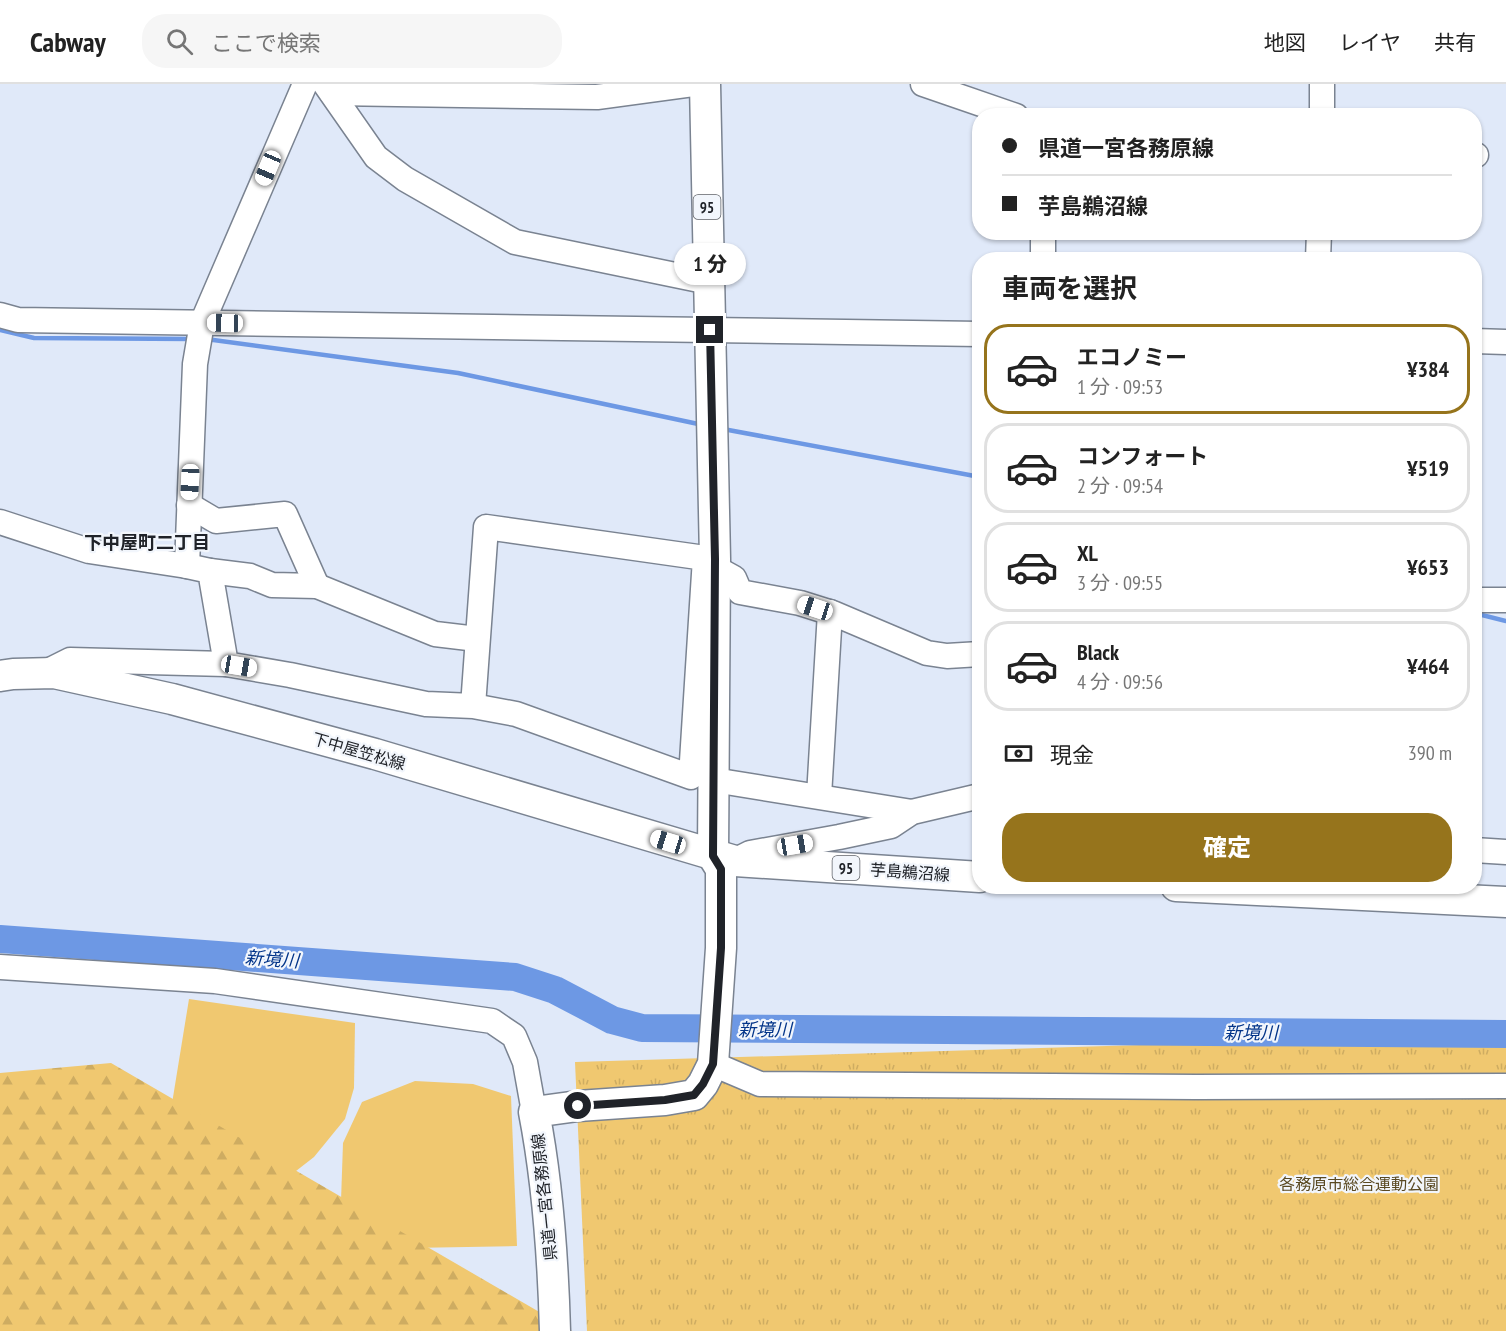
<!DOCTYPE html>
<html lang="ja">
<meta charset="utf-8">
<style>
body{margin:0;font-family:"PT Sans Narrow","Noto Sans JP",sans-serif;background:#f6f6f6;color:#222;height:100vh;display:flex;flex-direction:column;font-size:22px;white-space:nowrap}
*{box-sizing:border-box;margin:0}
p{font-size:20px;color:#767676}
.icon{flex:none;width:33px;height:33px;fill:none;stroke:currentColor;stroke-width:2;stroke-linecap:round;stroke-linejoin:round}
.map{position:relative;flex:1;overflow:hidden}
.panel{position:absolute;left:972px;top:168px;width:510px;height:642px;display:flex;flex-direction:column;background:#fff;border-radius:24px;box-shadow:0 2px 4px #0004}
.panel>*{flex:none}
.top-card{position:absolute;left:972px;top:24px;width:510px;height:132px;border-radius:24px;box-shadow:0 2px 4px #0004;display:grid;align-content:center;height:132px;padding:0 30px;background:#fff}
.end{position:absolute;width:27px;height:27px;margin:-14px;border:8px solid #202329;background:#fff;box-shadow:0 0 0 3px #fff}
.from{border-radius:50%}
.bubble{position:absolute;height:42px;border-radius:21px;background:#fff;box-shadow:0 2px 4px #0004;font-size:20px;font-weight:800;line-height:42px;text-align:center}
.car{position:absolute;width:18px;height:36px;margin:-18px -9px;border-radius:8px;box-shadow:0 0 4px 2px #0007;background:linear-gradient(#fff 24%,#345 0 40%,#fff 0 76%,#345 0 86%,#fff 0)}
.top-card b{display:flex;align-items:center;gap:21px;height:57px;font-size:22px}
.top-card b+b{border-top:2px solid #e0e0e0}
.top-card i{width:15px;height:15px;background:#222}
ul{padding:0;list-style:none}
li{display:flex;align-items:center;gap:18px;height:90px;margin:0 12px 9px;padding:0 18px;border:3px solid #e0e0e0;border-radius:24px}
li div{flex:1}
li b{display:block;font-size:22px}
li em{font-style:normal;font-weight:800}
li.active{border-color:#96741c}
li>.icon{width:54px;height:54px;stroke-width:1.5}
h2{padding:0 30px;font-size:27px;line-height:72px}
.pay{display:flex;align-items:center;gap:15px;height:66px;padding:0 30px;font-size:22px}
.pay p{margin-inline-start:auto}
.action{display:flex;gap:12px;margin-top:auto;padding:12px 30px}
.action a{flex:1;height:69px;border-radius:24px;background:#96741c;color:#fff;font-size:24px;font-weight:800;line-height:69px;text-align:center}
header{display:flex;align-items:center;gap:36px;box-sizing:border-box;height:84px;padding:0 30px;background:#fff;border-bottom:2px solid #e0e0e0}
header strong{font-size:28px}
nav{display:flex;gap:33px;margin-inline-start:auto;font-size:21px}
.search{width:420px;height:54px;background:#f6f6f6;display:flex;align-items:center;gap:15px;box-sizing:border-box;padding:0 21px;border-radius:24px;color:#767676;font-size:22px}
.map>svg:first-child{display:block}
</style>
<header>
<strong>Cabway</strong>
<div class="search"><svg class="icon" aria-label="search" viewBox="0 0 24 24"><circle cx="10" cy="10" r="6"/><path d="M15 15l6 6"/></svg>ここで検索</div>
<nav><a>地図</a><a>レイヤ</a><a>共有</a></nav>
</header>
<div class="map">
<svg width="1506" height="1247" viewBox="0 0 1506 1247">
<defs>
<pattern id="forest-firs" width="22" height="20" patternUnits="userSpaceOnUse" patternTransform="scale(1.5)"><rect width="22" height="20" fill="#f0c870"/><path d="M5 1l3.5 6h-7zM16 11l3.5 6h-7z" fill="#ceac61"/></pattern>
<pattern id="park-tufts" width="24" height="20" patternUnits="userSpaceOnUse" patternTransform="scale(1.5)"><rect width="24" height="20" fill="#f0c870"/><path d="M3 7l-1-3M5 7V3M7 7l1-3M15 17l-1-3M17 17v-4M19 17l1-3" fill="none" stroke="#ceac61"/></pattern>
</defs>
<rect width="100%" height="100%" fill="#e0e9f9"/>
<!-- grass -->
<g fill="#f0c870">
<path d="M 189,915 L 355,939 L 354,1004 L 345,1035 L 314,1073 L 287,1094 L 161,1087 Z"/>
<path d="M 415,997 L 473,1000 L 511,1012 L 517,1162 L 352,1165 L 340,1146 L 343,1059 L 362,1018 Z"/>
</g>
<!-- forest -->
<path fill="url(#forest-firs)" d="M 111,979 L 572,1247 L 0,1247 L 0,989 Z"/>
<!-- park -->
<path fill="url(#park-tufts)" d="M 1506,950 L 1506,1247 L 587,1247 L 575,978 Z"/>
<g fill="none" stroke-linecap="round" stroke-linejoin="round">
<!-- stream -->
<g stroke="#6d98e4" stroke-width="4.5">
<path d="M 0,246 L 34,254 L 192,255"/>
<path d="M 206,255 L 458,289 L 703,341"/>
<path d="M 723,345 L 980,393"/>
<path d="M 1474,529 L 1506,537"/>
</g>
<!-- river -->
<path stroke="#6d98e4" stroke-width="28" d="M 0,855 L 515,893 L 555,906 L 612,936 L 642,944 L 1506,950"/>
<defs>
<g id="minor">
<path d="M 325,0 L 376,73 L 405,95 L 515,158 L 709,198"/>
<path d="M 923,0 L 1016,32"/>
<path d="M 332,9 L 597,13 L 693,0"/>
<path d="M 1322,32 L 1322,0"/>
<path d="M 1474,71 L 1476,71"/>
<path d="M 1043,176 L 1043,148"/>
<path d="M 1318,176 L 1319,148"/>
<path d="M 0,231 L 18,236 L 980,250"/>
<path d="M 1474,257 L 1506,258"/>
<path d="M 189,421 L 216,437 L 285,430 L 317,502"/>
<path d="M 0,438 L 89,467 L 187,482 L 210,487 L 226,580 L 290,591 L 426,620 L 473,622 L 516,630 L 691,693 L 705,474 L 486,443 L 473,622"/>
<path d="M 187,482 L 195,280 L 202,239 L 305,0"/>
<path d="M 714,483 L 734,494 L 740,508 L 800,519 L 835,530 L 927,569 L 947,572 L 980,570"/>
<path d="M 210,487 L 250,492 L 272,501 L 317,502 L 435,550 L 477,555"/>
<path d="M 1474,516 L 1506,516"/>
<path d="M 44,589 L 70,576 L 226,580"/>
<path d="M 726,698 L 912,728"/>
<path d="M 819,712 L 830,528"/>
<path d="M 1474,766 L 1506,768"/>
<path d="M 742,773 L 750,769 L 839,753 L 891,742 L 912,728 L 980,712"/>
<path d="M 0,883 L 215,897 L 492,937 L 514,952 L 525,978 L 534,1028"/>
<path d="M 713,980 L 760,1000 L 1196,1003 L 1506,1002"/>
</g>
<g id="major">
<path d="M 705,0 L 715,475 L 713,772"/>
<path d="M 0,592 L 13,590 L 54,589 L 172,615 L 375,670 L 735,777 L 980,793"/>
<path d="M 1176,802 L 1506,818"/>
<path d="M 555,1247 C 553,1174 548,1100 534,1028 L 578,1022 L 665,1016 L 694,1011 L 703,1000 L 713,980 L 721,864 L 721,785 L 713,772"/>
</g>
</defs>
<!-- minor casing -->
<use href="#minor" stroke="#7a8391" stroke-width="27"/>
<!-- major casing -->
<use href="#major" stroke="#7a8391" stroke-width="33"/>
<!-- minor -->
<use href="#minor" stroke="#fff" stroke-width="24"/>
<!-- major -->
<use href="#major" stroke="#fff" stroke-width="30"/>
</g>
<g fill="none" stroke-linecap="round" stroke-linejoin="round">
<!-- route -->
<path stroke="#202329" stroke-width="8" d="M 578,1022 L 665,1016 L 694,1011 L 703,1000 L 713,980 L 721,864 L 721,785 L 713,772 L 715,475 L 710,246"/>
</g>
<g text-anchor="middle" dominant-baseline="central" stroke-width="4.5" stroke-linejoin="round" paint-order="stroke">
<!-- shield labels -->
<g fill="#f2f6fc" stroke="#5f6268" stroke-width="1.5">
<rect x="693.5" y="111" width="27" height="24" rx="4.5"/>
<rect x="832.5" y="772" width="27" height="24" rx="4.5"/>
</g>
<g font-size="15" font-weight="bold" fill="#202329">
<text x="707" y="123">95</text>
<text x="846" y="784">95</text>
</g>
<!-- street labels -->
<g font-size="16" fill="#202329" stroke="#f2f6fc">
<text transform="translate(359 667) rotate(16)">下中屋笠松線</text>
<text transform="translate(910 788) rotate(4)">芋島鵜沼線</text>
<text transform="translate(544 1113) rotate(-96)">県道一宮各務原線</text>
</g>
<!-- park labels -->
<g font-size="16" fill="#5a4922" stroke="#f2f6fc">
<text x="1359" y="1100">各務原市総合運動公園</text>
</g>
<!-- neighbourhood labels -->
<g font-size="18" font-weight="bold" fill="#202329" stroke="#f2f6fc">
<text x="147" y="458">下中屋町二丁目</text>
</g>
<!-- water labels -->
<g font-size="18" font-style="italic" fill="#023489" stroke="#f2f6fc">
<text transform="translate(272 875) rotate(4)">新境川</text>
<text x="765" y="945">新境川</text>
<text x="1251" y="948">新境川</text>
</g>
</g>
</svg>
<i class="end from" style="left:578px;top:1022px"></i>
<i class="end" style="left:710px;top:246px"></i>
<div class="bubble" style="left:674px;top:159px;width:72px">1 分</div>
<i class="car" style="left:268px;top:84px;rotate:203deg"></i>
<i class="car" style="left:225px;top:239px;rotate:271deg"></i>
<i class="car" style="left:190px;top:398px;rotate:183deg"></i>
<i class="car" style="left:815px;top:524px;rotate:288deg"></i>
<i class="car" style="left:239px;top:582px;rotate:100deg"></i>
<i class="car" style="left:668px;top:758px;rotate:287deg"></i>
<i class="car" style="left:795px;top:761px;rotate:80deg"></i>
<div class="top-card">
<b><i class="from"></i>県道一宮各務原線</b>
<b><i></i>芋島鵜沼線</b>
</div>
<section class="panel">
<h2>車両を選択</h2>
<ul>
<li class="active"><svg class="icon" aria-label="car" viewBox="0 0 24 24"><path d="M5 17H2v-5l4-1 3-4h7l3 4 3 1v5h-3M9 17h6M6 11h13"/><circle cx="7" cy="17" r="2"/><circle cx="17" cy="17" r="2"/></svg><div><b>エコノミー</b><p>1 分 · 09:53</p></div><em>¥384</em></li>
<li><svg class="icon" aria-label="car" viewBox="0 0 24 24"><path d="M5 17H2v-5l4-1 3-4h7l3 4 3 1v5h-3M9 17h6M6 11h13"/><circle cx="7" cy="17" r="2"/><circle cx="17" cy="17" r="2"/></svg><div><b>コンフォート</b><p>2 分 · 09:54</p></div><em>¥519</em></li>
<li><svg class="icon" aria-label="car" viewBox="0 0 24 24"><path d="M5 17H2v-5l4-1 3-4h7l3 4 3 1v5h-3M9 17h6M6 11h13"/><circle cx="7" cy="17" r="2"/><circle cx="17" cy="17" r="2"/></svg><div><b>XL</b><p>3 分 · 09:55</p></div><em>¥653</em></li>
<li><svg class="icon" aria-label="car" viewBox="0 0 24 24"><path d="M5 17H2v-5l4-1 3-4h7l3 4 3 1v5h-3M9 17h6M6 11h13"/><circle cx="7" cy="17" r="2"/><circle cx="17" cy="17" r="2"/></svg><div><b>Black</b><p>4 分 · 09:56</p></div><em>¥464</em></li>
</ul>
<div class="pay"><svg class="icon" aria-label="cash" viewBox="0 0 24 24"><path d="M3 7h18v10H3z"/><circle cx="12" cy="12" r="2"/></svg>現金<p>390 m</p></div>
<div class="action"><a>確定</a></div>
</section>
</div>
